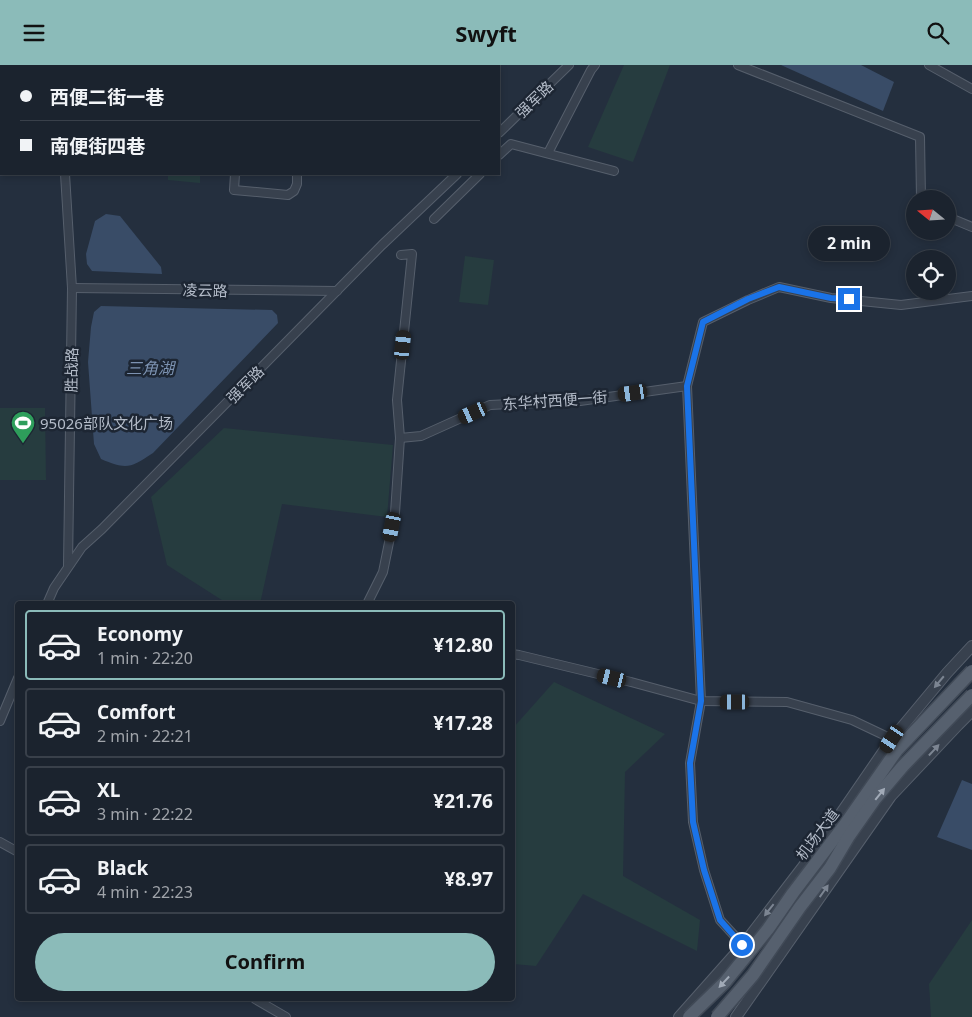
<!DOCTYPE html>
<meta charset="utf-8">
<style>
body{margin:0;font-family:"Noto Sans","Noto Sans SC",sans-serif;background:#242b36;color:#f1f3f6;height:100vh;display:flex;flex-direction:column;font-size:19px;white-space:nowrap}
*{box-sizing:border-box;margin:0}
p{font-size:16px;color:#a0a4aa}
.icon{flex:none;width:28px;height:28px;fill:none;stroke:currentColor;stroke-width:2;stroke-linecap:round;stroke-linejoin:round}
.map{position:relative;flex:1;overflow:hidden}
.side{position:absolute;left:15px;top:536px;width:500px;height:400px;display:flex;flex-direction:column;background:#1b232e;border-radius:5px;box-shadow:0 2px 8px #0003,0 0 0 1px #39404a}
.side>*{flex:none}
.hud{position:absolute;left:0px;top:0px;width:500px;height:110px;box-shadow:0 2px 8px #0003,0 0 0 1px #39404a;display:grid;align-content:center;height:110px;padding:0 20px;background:#1b232e}
.needle{width:32px;rotate:288deg}
.fabs{position:absolute;left:906px;top:125px;display:grid;gap:10px}
.fabs a{display:grid;place-items:center;width:50px;height:50px;border-radius:50%;background:#1b232e;box-shadow:0 2px 8px #0003,0 0 0 1px #39404a;font-size:25px}
.end{position:absolute;width:22px;height:22px;margin:-11px;border:6px solid #1a73e8;background:#fff;box-shadow:0 0 0 2px #fff}
.from{border-radius:50%}
.bubble{position:absolute;height:35px;border-radius:18px;background:#1b232e;box-shadow:0 2px 8px #0003,0 0 0 1px #39404a;font-size:16px;font-weight:700;line-height:35px;text-align:center}
.car{position:absolute;width:15px;height:30px;margin:-15px -8px;border-radius:6px;box-shadow:0 0 4px 1px #0007;background:linear-gradient(#222 24%,#8ab4d8 0 40%,#222 0 76%,#8ab4d8 0 86%,#222 0)}
.hud b{display:flex;align-items:center;gap:18px;height:48px;font-size:19px}
.hud b+b{border-top:1px solid #39404a}
.hud i{width:12px;height:12px;background:#f1f3f6}
ul{padding:9px 0 0;list-style:none}
li{display:flex;align-items:center;gap:15px;height:70px;margin:0 10px 8px;padding:0 10px;border:2px solid #39404a;border-radius:5px}
li div{flex:1}
li b{display:block;font-size:19px}
li em{font-style:normal;font-weight:700}
li.active{border-color:#8bbbb9}
li>.icon{width:45px;height:45px;stroke-width:1.5}
.cta{display:flex;gap:10px;margin-top:auto;padding:10px 20px}
.cta a{flex:1;height:58px;border-radius:30px;background:#8bbbb9;color:#111;font-size:20px;font-weight:700;line-height:58px;text-align:center}
header{display:flex;justify-content:space-between;align-items:center;height:65px;padding:0 20px;background:#8bbbb9;color:#111;font-size:22px;font-weight:700}
.map>svg:first-child{display:block}
</style>
<header><svg class="icon" aria-label="menu" viewBox="0 0 24 24"><path d="M4 6h16M4 12h16M4 18h16"/></svg>Swyft<svg class="icon" aria-label="search" viewBox="0 0 24 24"><circle cx="10" cy="10" r="6"/><path d="M15 15l6 6"/></svg></header>
<div class="map">
<svg width="972" height="952" viewBox="0 0 972 952">
<rect width="100%" height="100%" fill="#242f3e"/>
<!-- green -->
<g fill="#263c3f">
<path d="M 624,0 L 670,0 L 633,97 L 588,82 Z"/>
<path d="M 168,109 L 200,109 L 200,118 L 168,115 Z"/>
<path d="M 465,191 L 494,195 L 488,240 L 459,237 Z"/>
<path d="M 0,343 L 45,343 L 46,415 L 0,415 Z"/>
<path d="M 224,363 L 393,380 L 387,452 L 282,439 L 260,539 L 228,539 L 167,500 L 151,432 Z"/>
<path d="M 554,617 L 665,669 L 625,707 L 623,811 L 700,855 L 697,886 L 583,829 L 536,901 L 513,899 L 513,663 Z"/>
<path d="M 972,855 L 972,952 L 931,952 L 929,919 Z"/>
</g>
<!-- water -->
<g fill="#394c67">
<path d="M 781,0 L 861,0 L 894,17 L 883,46 Z"/>
<path d="M 106,149 L 120,151 L 161,202 L 162,209 L 92,206 L 87,199 L 86,189 L 95,156 Z"/>
<path d="M 101,241 L 272,245 L 277,250 L 278,258 L 153,388 C 130,403 127,405 101,394 L 94,379 L 88,297 L 91,262 L 94,247 Z"/>
<path d="M 962,715 L 972,719 L 972,785 L 937,772 Z"/>
</g>
<g fill="none" stroke-linecap="round" stroke-linejoin="round">
<defs>
<g id="minor">
<path d="M 44,0 L 44,1"/>
<path d="M 738,0 L 920,72 L 921,134"/>
<path d="M 929,0 L 972,24"/>
<path d="M 171,1 L 171,0"/>
<path d="M 479,1 L 480,0"/>
<path d="M 499,68 L 569,0"/>
<path d="M 548,88 L 591,5 L 595,0"/>
<path d="M 499,90 L 511,79 L 614,106"/>
<path d="M 65,109 L 72,223 L 68,501"/>
<path d="M 235,109 L 234,125 L 288,130 L 294,126 L 297,119 L 297,109"/>
<path d="M 948,152 L 972,162"/>
<path d="M 434,154 L 480,109"/>
<path d="M 72,223 L 337,226"/>
<path d="M 400,373 L 421,371 L 490,340 L 580,336 L 687,321"/>
<path d="M 47,539 L 54,523 L 82,482 L 102,464 L 382,180 L 457,109"/>
<path d="M 367,539 L 383,507 L 395,448 L 400,373 L 397,335 L 412,189 L 401,190"/>
<path d="M 512,589 L 519,590 L 631,617 L 701,636 L 787,637 L 852,655 L 892,674"/>
<path d="M 0,656 L 18,613"/>
<path d="M 0,777 L 18,787"/>
<path d="M 743,880 L 720,855 L 704,805 L 693,757 L 690,698 L 701,636 L 687,321 L 703,257 L 748,235 L 779,222 L 831,233 L 901,240 L 972,231"/>
<path d="M 255,934 L 286,952"/>
</g>
<g id="tertiary">
<path d="M 679,952 L 743,880 L 815,786 L 892,674 L 947,608 L 972,581"/>
<path d="M 736,952 L 891,731 L 958,660 L 972,646"/>
</g>
</defs>
<!-- minor casing -->
<use href="#minor" stroke="#565f6c" stroke-width="10"/>
<!-- tertiary casing -->
<use href="#tertiary" stroke="#565f6c" stroke-width="12"/>
<!-- minor -->
<use href="#minor" stroke="#38414e" stroke-width="8"/>
<!-- tertiary -->
<use href="#tertiary" stroke="#38414e" stroke-width="10"/>
<defs>
<g id="primary-bridge">
<path d="M 689,952 L 725,917 L 768,864 L 793,828 L 846,758 L 897,685 L 972,606"/>
<path d="M 717,952 L 753,910 L 800,842 L 830,803 L 849,771 L 875,734 L 903,701 L 972,630"/>
</g>
</defs>
<!-- primary-bridge casing -->
<use href="#primary-bridge" stroke="#414a57" stroke-width="15" stroke-linecap="butt"/>
<!-- primary-bridge -->
<use href="#primary-bridge" stroke="#56606e" stroke-width="12"/>
</g>
<!-- one-way arrows -->
<defs><path id="oneway-solid" d="M-6-.8H1V-3.2L6.5 0L1 3.2V.8H-6Z" transform="scale(1.25)"/></defs>
<g fill="#7c8592">
<use href="#oneway-solid" transform="translate(939 617) rotate(130)"/>
<use href="#oneway-solid" transform="translate(934 685) rotate(-47)"/>
<use href="#oneway-solid" transform="translate(824 826) rotate(-55)"/>
<use href="#oneway-solid" transform="translate(769 845) rotate(128)"/>
</g>
<g fill="#a1aab7">
<use href="#oneway-solid" transform="translate(880 729) rotate(-51)"/>
<use href="#oneway-solid" transform="translate(724 917) rotate(133)"/>
</g>
<g fill="none" stroke-linecap="round" stroke-linejoin="round">
<!-- route -->
<path stroke="#1a73e8" stroke-width="6" d="M 742,880 L 720,855 L 704,805 L 693,757 L 690,698 L 701,636 L 687,321 L 703,257 L 748,234 L 779,222 L 831,233 L 849,234"/>
</g>
<!-- icons -->
<defs>
<symbol id="stadium-pin" viewBox="-11 -11 22 30"><path d="M0 17L-7.5 6A9.5 9.5 0 1 1 7.5 6Z" fill="#2e9e5b" stroke="#1d2633"/><path d="M0-5a6.5 5 0 1 0 0 10a6.5 5 0 1 0 0-10ZM-3.5-1.8h7v3.6h-7Z" fill="#fff"/></symbol>
</defs>
<g fill-rule="evenodd">
<use href="#stadium-pin" x="9" y="344" width="28" height="38"/>
</g>
<g text-anchor="middle" dominant-baseline="central" stroke-width="5" stroke-linejoin="round" paint-order="stroke">
<!-- street labels -->
<g font-size="15" fill="#b4bcc9" stroke="#1d2633">
<text transform="translate(534 34) rotate(-44)">强军路</text>
<text transform="translate(205 225) rotate(1)">凌云路</text>
<text transform="translate(71 305) rotate(-89)">胜战路</text>
<text transform="translate(245 319) rotate(-45)">强军路</text>
<text transform="translate(555 335) rotate(-4)">东华村西便一街</text>
<text transform="translate(817 769) rotate(-53)">机场大道</text>
</g>
<!-- poi labels -->
<g font-size="15" fill="#b4bcc9" stroke="#1d2633" text-anchor="start">
<text x="40" y="358">95026部队文化广场</text>
</g>
<!-- water labels -->
<g font-size="16" font-style="italic" fill="#7c92b1" stroke="#1d2633">
<text x="150" y="303">三角湖</text>
</g>
</g>
</svg>
<div class="fabs">
<a><svg class="needle" viewBox="-14 -14 28 28"><path d="M0-13l5 13h-10z" fill="#e53935"/><path d="M0 13l5-13h-10z" fill="#a0a4aa"/></svg></a>
<a><svg class="icon" aria-label="locate" viewBox="0 0 24 24"><circle cx="12" cy="12" r="6"/><path d="M12 2v4M12 18v4M2 12h4M18 12h4"/></svg></a>
</div>
<i class="end from" style="left:742px;top:880px"></i>
<i class="end" style="left:849px;top:234px"></i>
<div class="bubble" style="left:808px;top:161px;width:82px">2 min</div>
<i class="car" style="left:403px;top:280px;rotate:6deg"></i>
<i class="car" style="left:633px;top:328px;rotate:262deg"></i>
<i class="car" style="left:473px;top:348px;rotate:246deg"></i>
<i class="car" style="left:392px;top:462px;rotate:191deg"></i>
<i class="car" style="left:612px;top:613px;rotate:284deg"></i>
<i class="car" style="left:735px;top:637px;rotate:270deg"></i>
<i class="car" style="left:892px;top:674px;rotate:214deg"></i>
<div class="hud">
<b><i class="from"></i>西便二街一巷</b>
<b><i></i>南便街四巷</b>
</div>
<section class="side">
<ul>
<li class="active"><svg class="icon" aria-label="car" viewBox="0 0 24 24"><path d="M5 17H2v-5l4-1 3-4h7l3 4 3 1v5h-3M9 17h6M6 11h13"/><circle cx="7" cy="17" r="2"/><circle cx="17" cy="17" r="2"/></svg><div><b>Economy</b><p>1 min · 22:20</p></div><em>¥12.80</em></li>
<li><svg class="icon" aria-label="car" viewBox="0 0 24 24"><path d="M5 17H2v-5l4-1 3-4h7l3 4 3 1v5h-3M9 17h6M6 11h13"/><circle cx="7" cy="17" r="2"/><circle cx="17" cy="17" r="2"/></svg><div><b>Comfort</b><p>2 min · 22:21</p></div><em>¥17.28</em></li>
<li><svg class="icon" aria-label="car" viewBox="0 0 24 24"><path d="M5 17H2v-5l4-1 3-4h7l3 4 3 1v5h-3M9 17h6M6 11h13"/><circle cx="7" cy="17" r="2"/><circle cx="17" cy="17" r="2"/></svg><div><b>XL</b><p>3 min · 22:22</p></div><em>¥21.76</em></li>
<li><svg class="icon" aria-label="car" viewBox="0 0 24 24"><path d="M5 17H2v-5l4-1 3-4h7l3 4 3 1v5h-3M9 17h6M6 11h13"/><circle cx="7" cy="17" r="2"/><circle cx="17" cy="17" r="2"/></svg><div><b>Black</b><p>4 min · 22:23</p></div><em>¥8.97</em></li>
</ul>
<div class="cta"><a>Confirm</a></div>
</section>
</div>
